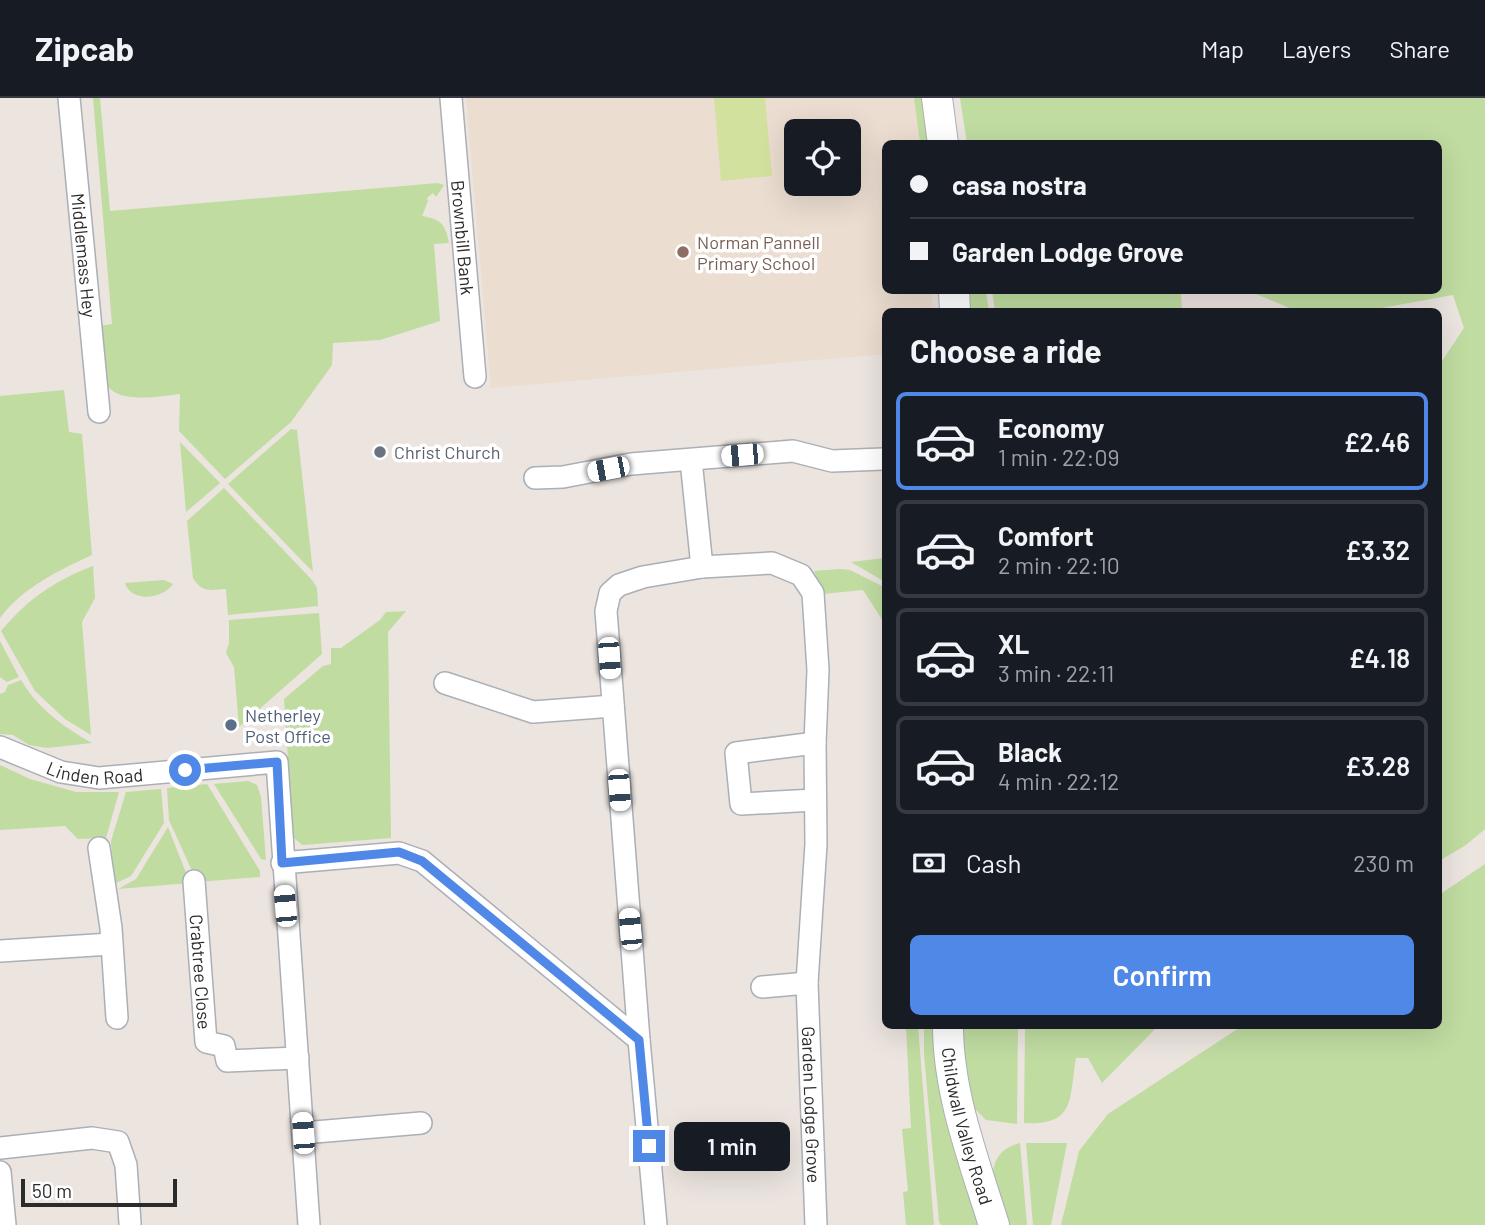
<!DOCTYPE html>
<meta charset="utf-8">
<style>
body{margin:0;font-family:Barlow,sans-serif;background:#242831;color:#f1f3f6;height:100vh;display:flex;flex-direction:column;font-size:26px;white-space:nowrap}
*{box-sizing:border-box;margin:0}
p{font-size:23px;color:#9ea1a6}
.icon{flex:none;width:38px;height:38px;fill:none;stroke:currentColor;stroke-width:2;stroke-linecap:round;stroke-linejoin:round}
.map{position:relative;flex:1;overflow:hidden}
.side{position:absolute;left:882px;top:210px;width:560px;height:721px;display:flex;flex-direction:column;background:#171b24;border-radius:10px;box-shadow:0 7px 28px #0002}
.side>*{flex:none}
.banner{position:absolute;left:882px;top:42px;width:560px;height:154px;border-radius:10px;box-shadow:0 7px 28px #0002;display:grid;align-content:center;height:154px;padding:0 28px;background:#171b24}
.controls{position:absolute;left:784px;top:21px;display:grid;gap:14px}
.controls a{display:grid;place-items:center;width:77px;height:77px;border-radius:10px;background:#171b24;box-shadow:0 7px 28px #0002;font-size:35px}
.scale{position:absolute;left:21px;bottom:18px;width:156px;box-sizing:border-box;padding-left:7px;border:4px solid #2b2b2b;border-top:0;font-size:19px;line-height:24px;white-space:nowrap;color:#2b2b2b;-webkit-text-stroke:5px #fff;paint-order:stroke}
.end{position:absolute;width:32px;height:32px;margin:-16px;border:9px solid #5088e7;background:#fff;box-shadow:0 0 0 4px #fff}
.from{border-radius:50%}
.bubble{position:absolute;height:49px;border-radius:10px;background:#171b24;box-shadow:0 7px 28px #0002;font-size:23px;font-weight:600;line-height:49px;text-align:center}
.car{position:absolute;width:21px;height:42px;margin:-21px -10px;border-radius:9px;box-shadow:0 0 5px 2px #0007;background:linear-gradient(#fff 24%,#345 0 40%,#fff 0 76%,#345 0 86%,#fff 0)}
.banner b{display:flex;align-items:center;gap:24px;height:66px;font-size:26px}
.banner b+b{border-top:2px solid #363941}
.banner i{width:18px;height:18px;background:#f1f3f6}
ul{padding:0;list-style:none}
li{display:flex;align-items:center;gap:21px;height:98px;margin:0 14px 10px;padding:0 14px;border:4px solid #363941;border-radius:10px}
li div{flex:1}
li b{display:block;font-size:26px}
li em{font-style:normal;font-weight:600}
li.current{border-color:#5088e7}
li>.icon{width:63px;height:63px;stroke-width:1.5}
h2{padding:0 28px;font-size:32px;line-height:84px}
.pay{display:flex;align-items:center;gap:18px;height:77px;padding:0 28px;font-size:26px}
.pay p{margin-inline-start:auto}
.cta{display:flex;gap:14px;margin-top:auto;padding:14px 28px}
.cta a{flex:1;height:80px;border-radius:10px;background:#5088e7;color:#fff;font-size:28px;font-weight:600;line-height:80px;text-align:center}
header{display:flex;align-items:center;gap:42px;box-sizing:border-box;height:98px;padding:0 35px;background:#171b24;border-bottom:2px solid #363941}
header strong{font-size:33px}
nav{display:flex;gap:38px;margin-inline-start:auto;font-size:24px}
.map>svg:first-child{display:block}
</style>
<header>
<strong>Zipcab</strong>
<nav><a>Map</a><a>Layers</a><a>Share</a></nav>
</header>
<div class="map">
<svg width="1485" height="1127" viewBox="0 0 1485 1127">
<rect width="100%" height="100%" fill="#ebe4df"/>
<!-- education -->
<path fill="#ebddd0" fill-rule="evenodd" d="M 466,0 L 914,0 L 920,45 L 886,46 L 886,192 L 931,193 L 933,213 L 886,214 L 885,256 L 491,290 ZM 796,33 L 849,33 L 849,86 L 796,86 Z"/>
<!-- green -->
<g fill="#c0dca1">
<path d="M 93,0 L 100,0 L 110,113 L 438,85 L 444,87 L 436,99 L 433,95 L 427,100 L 428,103 L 422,118 C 440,121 446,126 449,145 L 434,146 L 440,223 L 380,242 L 333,245 L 332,267 L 291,324 L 225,381 L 179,333 L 180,296 C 160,298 113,308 105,282 C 100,266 100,245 98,228 L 112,226 Z"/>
<path d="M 914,0 L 926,0 L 932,45 L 920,45 Z"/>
<path d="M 960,0 L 1485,0 L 1485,731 L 1466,747 L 1439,763 L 1438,269 L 1464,230 L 1453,197 L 1365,213 L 1299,214 L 1249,193 L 1438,192 L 1438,46 L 967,45 Z"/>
<path d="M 967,193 L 986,193 L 989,213 L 968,213 Z"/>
<path d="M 992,193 L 992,192 L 1234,193 L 1181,196 L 1182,214 L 995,213 Z"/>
<path d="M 64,292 L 69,334 L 82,336 L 92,457 C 58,473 23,489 0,520 L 0,298 Z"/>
<path d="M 291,331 L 297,332 L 313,474 L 228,386 Z"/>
<path d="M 180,344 L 220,385 L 186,414 Z"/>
<path d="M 224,390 L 312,482 L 317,490 L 318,508 L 228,517 L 226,491 C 211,492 202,495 193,480 L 187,423 Z"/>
<path d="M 885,460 L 885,484 L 851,464 Z"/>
<path d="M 93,468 L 95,500 L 82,524 L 91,637 L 65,621 L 35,593 L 1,533 C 28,501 54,483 93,468 Z"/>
<path d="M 840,471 L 850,472 L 882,488 L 885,492 L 885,526 L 863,492 L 823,496 L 814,473 Z"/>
<path d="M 164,482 L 173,486 C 163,501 131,505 125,485 Z"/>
<path d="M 406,513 L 388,534 L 391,740 L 302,747 L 293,739 L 284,601 L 323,568 L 331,566 L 331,550 L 341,550 L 380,522 L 386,514 Z"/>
<path d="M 319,515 L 322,556 L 239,629 L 234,569 L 226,555 L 229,545 L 229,522 Z"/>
<path d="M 0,543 L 19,579 L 7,584 L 0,579 Z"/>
<path d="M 21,582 C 38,611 64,629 92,645 L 47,650 L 29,647 L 13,637 L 0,636 L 0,596 L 5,594 L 8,587 Z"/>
<path d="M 0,667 L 30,681 L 76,694 L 119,694 L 106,740 L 78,741 L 65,728 L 0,732 Z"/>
<path d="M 248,683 L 257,687 L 261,699 L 266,762 L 261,761 L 214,686 Z"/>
<path d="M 207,686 L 260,773 L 260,779 L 197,784 L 169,722 L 167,690 Z"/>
<path d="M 161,691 L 164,725 L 131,778 L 114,786 L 111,743 L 126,694 Z"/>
<path d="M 168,729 L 190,785 L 118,791 L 136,781 Z"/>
<path d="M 1485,766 L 1485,1127 L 1061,1127 L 1079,1053 L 1108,1016 L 1242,928 L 1438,928 L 1439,797 Z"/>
<path d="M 906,928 L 918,928 L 934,1127 L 906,1127 L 903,1094 L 908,1093 L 902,1031 L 911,1030 Z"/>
<path d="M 924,928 L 936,928 L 936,971 L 983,1127 L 941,1127 L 939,1124 L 924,957 Z"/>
<path d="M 961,928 L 1018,928 L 1017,1026 L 986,1022 L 969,1005 Z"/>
<path d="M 1025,928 L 1158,928 L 1102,985 L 1088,960 L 1076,960 C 1069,1001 1076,1028 1024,1025 Z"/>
<path d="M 1020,1045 L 1027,1127 L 1005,1127 C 997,1096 977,1057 1020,1045 Z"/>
<path d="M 1026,1045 L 1067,1045 L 1051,1127 L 1033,1127 Z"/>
</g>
<!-- pitch -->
<path fill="#d2e29e" d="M 714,0 L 765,0 L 772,78 L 721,83 Z"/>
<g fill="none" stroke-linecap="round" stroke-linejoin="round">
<defs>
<g id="street">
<path id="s1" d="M 69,0 L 99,314"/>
<path id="s2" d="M 451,0 L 475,279"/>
<path d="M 691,362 L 702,469"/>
<path d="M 535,380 L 563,379 L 631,366 L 793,353 L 832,363 L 883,361"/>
<path d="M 445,585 L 533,614 L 613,608"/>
<path d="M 815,645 L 736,655 L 741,706 L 815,702"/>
<path id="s3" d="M 0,649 L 61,674 L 99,680 L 277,664 L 309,1127"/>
<path d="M 99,750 L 111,830 L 117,920"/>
<path d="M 282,765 L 399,755 L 422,763 L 639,942"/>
<path id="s4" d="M 194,783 L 206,944 L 224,948 L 227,963 L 298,960"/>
<path d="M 0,853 L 111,846"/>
<path d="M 762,889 L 807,885"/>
<path d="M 303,1035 L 421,1025"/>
<path d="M 0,1050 L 92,1040 L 118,1044 L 126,1067 L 130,1125"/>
<path d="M 0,1074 L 5,1127"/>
<path id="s5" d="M 656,1127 L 639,942 L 606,513 L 610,495 L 619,487 L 643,479 L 702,469 L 772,465 L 801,477 L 813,495 L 818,572 L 815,645 L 816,746 L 807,885 L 816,1127"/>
</g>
<g id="secondary">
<path d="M 937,0 L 943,46"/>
<path d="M 954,192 L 955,214"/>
<path id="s6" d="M 948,928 C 948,995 974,1063 994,1127"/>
</g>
</defs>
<!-- street casing -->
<use href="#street" stroke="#abafb6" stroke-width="24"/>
<!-- secondary casing -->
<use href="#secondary" stroke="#abafb6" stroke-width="32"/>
<!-- street -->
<use href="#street" stroke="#fff" stroke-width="21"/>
<!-- secondary -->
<use href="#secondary" stroke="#fff" stroke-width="30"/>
</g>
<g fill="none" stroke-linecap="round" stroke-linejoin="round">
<!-- route -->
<path stroke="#5088e7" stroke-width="9" d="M 185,672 L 277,664 L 282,765 L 399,754 L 422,763 L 639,942 L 649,1048"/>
</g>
<!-- markers -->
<circle fill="#8d6e63" stroke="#fff" stroke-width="2.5" cx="683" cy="154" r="7"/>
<circle fill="#6b7280" stroke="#fff" stroke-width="2.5" cx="380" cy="354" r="7"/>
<circle fill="#5c6f8a" stroke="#fff" stroke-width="2.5" cx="231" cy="627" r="7"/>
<g text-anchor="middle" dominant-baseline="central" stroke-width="7" stroke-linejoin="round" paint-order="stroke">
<!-- street labels -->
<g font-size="18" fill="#2b2b2b" stroke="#fff">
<text stroke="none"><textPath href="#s2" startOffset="140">Brownbill Bank</textPath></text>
<text stroke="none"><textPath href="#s1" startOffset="158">Middlemass Hey</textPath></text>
<text stroke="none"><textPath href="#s3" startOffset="100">Linden Road</textPath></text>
<text stroke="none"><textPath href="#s4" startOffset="91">Crabtree Close</textPath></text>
<text stroke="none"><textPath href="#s5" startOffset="1367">Garden Lodge Grove</textPath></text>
<text stroke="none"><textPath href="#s6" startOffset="102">Childwall Valley Road</textPath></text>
</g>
<!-- education labels -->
<g font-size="18" fill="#785e54" stroke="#fff" text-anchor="start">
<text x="697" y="144">Norman Pannell<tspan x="697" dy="21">Primary School</tspan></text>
</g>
<!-- worship labels -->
<g font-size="18" fill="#5b616d" stroke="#fff" text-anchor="start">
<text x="394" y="354">Christ Church</text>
</g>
<!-- service labels -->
<g font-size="18" fill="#4e5e75" stroke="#fff" text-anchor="start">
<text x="245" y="617">Netherley<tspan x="245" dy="21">Post Office</tspan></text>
</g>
</g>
</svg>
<div class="controls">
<a><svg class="icon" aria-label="locate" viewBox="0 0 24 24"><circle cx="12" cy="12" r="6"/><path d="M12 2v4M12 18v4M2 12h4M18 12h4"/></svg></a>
</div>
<div class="scale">50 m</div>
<i class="end from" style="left:185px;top:672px"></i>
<i class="end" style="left:649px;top:1048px"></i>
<div class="bubble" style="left:674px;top:1024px;width:116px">1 min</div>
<i class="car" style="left:742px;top:357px;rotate:265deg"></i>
<i class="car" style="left:608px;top:371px;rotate:259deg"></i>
<i class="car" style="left:609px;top:560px;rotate:176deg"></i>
<i class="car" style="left:619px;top:692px;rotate:176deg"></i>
<i class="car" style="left:285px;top:808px;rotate:355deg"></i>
<i class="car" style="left:630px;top:831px;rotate:355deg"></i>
<i class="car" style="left:303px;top:1035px;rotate:356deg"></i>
<div class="banner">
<b><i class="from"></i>casa nostra</b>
<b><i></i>Garden Lodge Grove</b>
</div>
<section class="side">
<h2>Choose a ride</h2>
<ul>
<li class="current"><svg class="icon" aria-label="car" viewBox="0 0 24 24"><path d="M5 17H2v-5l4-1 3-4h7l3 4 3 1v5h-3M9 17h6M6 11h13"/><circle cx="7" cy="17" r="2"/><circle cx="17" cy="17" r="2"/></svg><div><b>Economy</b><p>1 min · 22:09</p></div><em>£2.46</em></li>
<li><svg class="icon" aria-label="car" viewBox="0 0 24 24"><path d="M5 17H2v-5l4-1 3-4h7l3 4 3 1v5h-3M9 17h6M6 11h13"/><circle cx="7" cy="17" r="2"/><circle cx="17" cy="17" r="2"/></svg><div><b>Comfort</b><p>2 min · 22:10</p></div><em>£3.32</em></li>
<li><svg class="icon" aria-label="car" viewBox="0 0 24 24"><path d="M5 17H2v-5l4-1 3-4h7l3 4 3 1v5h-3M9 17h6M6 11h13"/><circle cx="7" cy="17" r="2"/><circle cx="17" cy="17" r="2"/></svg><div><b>XL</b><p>3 min · 22:11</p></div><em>£4.18</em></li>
<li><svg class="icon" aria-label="car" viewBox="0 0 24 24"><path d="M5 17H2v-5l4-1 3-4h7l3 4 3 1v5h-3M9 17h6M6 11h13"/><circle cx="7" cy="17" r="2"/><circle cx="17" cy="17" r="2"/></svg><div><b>Black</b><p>4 min · 22:12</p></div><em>£3.28</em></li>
</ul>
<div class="pay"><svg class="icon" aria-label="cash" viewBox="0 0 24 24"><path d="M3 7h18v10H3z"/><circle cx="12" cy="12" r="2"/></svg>Cash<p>230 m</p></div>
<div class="cta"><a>Confirm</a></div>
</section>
</div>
